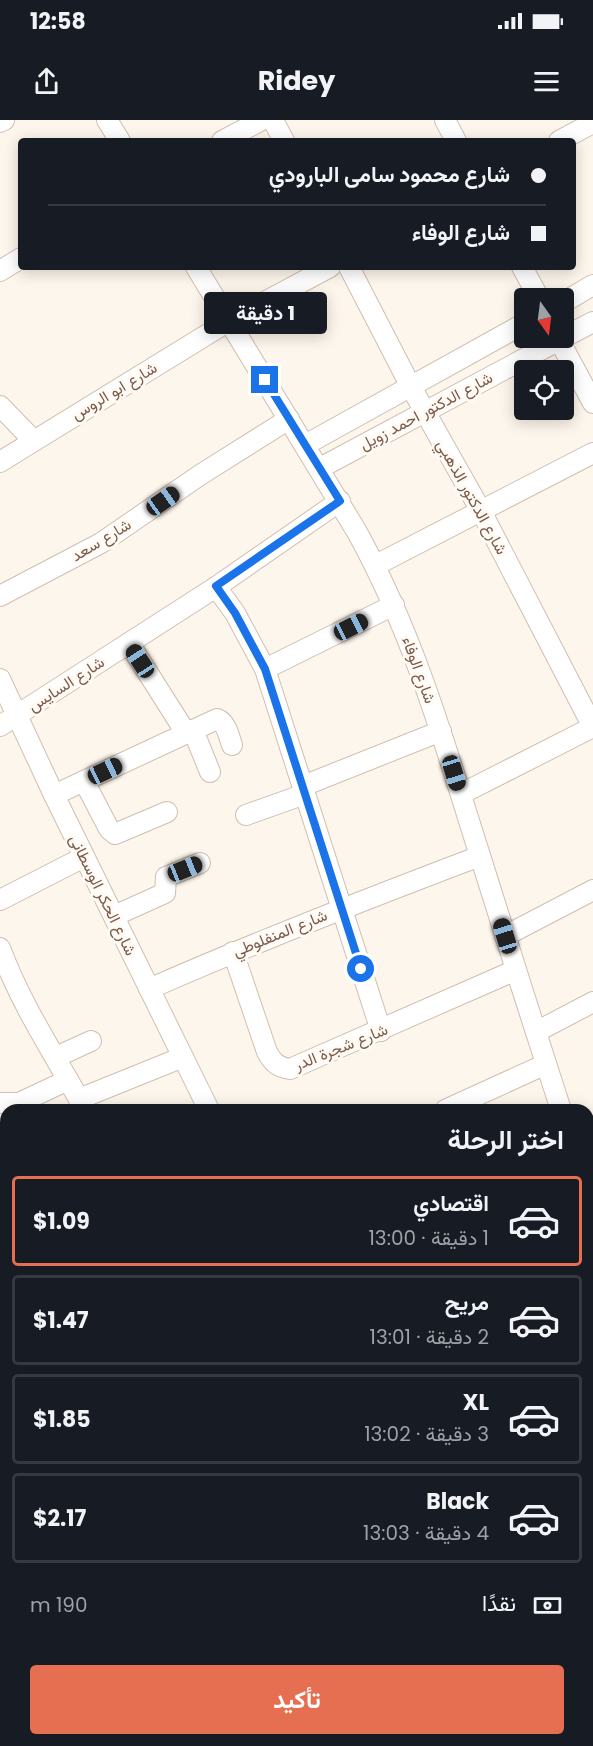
<!DOCTYPE html>
<html lang="ar">
<meta charset="utf-8">
<style>
body{margin:0;font-family:Poppins,Vazirmatn,sans-serif;background:#242831;color:#f1f3f6;direction:rtl;height:100vh;display:flex;flex-direction:column;font-size:22px;white-space:nowrap}
*{box-sizing:border-box;margin:0}
p{font-size:20px;color:#9ea1a6}
.icon{flex:none;width:33px;height:33px;fill:none;stroke:currentColor;stroke-width:2;stroke-linecap:round;stroke-linejoin:round}
.map{position:relative;flex:1;overflow:hidden;direction:ltr}
.panel{position:absolute;left:0px;top:984px;width:594px;height:642px;display:flex;flex-direction:column;background:#171b24;border-radius:18px 18px 0 0;box-shadow:0 3px 15px #0003;direction:rtl}
.panel>*{flex:none}
.hud{position:absolute;left:18px;top:18px;width:558px;height:132px;border-radius:6px;box-shadow:0 3px 15px #0003;direction:rtl;display:grid;align-content:center;height:132px;padding:0 30px;background:#171b24}
.needle{width:39px;rotate:166deg}
.controls{position:absolute;left:514px;top:168px;display:grid;gap:12px}
.controls a{display:grid;place-items:center;width:60px;height:60px;border-radius:6px;background:#171b24;box-shadow:0 3px 15px #0003;font-size:30px}
.end{position:absolute;width:27px;height:27px;margin:-14px;border:8px solid #1a73e8;background:#fff;box-shadow:0 0 0 3px #fff}
.from{border-radius:50%}
.bubble{position:absolute;height:42px;border-radius:6px;background:#171b24;box-shadow:0 3px 15px #0003;font-size:20px;font-weight:700;line-height:42px;text-align:center;direction:rtl}
.car{position:absolute;width:18px;height:36px;margin:-18px -9px;border-radius:8px;box-shadow:0 0 4px 2px #0007;background:linear-gradient(#222 24%,#8ab4d8 0 40%,#222 0 76%,#8ab4d8 0 86%,#222 0)}
.hud b{display:flex;align-items:center;gap:21px;height:57px;font-size:22px}
.hud b+b{border-top:2px solid #363941}
.hud i{width:15px;height:15px;background:#f1f3f6}
ul{padding:0;list-style:none}
li{display:flex;align-items:center;gap:18px;height:90px;margin:0 12px 9px;padding:0 18px;border:3px solid #363941;border-radius:6px}
li div{flex:1}
li b{display:block;font-size:22px}
li em{font-style:normal;font-weight:700}
li.selected{border-color:#e76f51}
li>.icon{width:54px;height:54px;stroke-width:1.5}
h2{padding:0 30px;font-size:27px;line-height:72px}
.pay{display:flex;align-items:center;gap:15px;height:66px;padding:0 30px;font-size:22px}
.pay p{margin-inline-start:auto}
.cta{display:flex;gap:12px;margin-top:auto;padding:12px 30px}
.cta a{flex:1;height:69px;border-radius:6px;background:#e76f51;color:#fff;font-size:24px;font-weight:700;line-height:69px;text-align:center}
.status{display:flex;justify-content:space-between;align-items:center;height:42px;padding:0 30px;background:#171b24;direction:ltr}
.status svg{height:16px;fill:currentColor}
header{display:flex;justify-content:space-between;align-items:center;height:78px;padding:0 30px;background:#171b24;font-size:27px;font-weight:700}
.map>svg:first-child{display:block}
</style>
<div class="status"><b>12:58</b><svg viewBox="0 0 49 12"><path d="M0 12V9h3v3zM5 12V6h3v6zM10 12V3h3v9zM15 12V0h3v12zM26 1h20v11H26zM47 4h2v5h-2z"/></svg></div>
<header><svg class="icon" aria-label="menu" viewBox="0 0 24 24"><path d="M4 6h16M4 12h16M4 18h16"/></svg>Ridey<svg class="icon" aria-label="share" viewBox="0 0 24 24"><path d="M12 15V3M7 8l5-5 5 5M5 13v7h14v-7"/></svg></header>
<div class="map">
<svg width="593" height="1626" viewBox="0 0 593 1626">
<rect width="100%" height="100%" fill="#fdf6ec"/>
<g fill="none" stroke-linecap="round" stroke-linejoin="round">
<defs>
<path id="service" d="M 395,1620 L 399,1626"/>
<g id="minor">
<path d="M 107,0 L 120,21"/>
<path d="M 273,0 L 284,21"/>
<path d="M 445,0 L 456,21"/>
<path d="M 0,2 L 4,0"/>
<path d="M 222,21 L 262,0"/>
<path d="M 559,21 L 589,5"/>
<path d="M 196,147 L 357,412 C 408,504 439,604 470,704 C 500,799 530,895 561,990"/>
<path d="M 349,147 L 411,267 L 481,391 L 593,607 L 461,674"/>
<path d="M 522,147 L 539,178"/>
<path d="M 0,151 L 21,138"/>
<path d="M 564,182 L 593,165"/>
<path d="M 564,217 L 593,202"/>
<path d="M 559,220 L 593,283"/>
<path d="M 0,286 L 33,320"/>
<path d="M 305,325 L 525,203"/>
<path d="M 0,342 L 229,201 L 330,147"/>
<path d="M 320,348 L 563,218"/>
<path d="M 376,445 L 593,333"/>
<path d="M 216,467 L 235,493 L 265,549 L 381,911"/>
<path d="M 0,476 L 101,423 L 200,355 L 289,299"/>
<path d="M 129,523 L 186,613"/>
<path d="M 265,549 L 394,485"/>
<path d="M 0,559 L 54,675 L 209,990"/>
<path d="M 0,606 L 216,467 L 340,381"/>
<path d="M 193,610 L 210,652"/>
<path d="M 84,661 L 109,709 L 115,714 L 167,692"/>
<path d="M 303,666 L 441,611"/>
<path d="M 54,675 L 217,599 C 226,602 229,616 232,625"/>
<path d="M 246,695 L 305,674"/>
<path d="M 0,780 L 84,737"/>
<path d="M 114,796 L 165,773 L 166,757 L 200,743"/>
<path d="M 505,816 L 593,770"/>
<path d="M 0,828 C 22,887 55,935 85,990"/>
<path d="M 233,832 L 267,932 C 273,943 278,947 290,949 L 516,850"/>
<path d="M 149,869 C 258,821 369,778 480,736"/>
<path d="M 536,912 L 593,882"/>
<path d="M 56,937 L 91,921"/>
<path d="M 79,979 L 183,937"/>
<path d="M 0,983 L 19,983 L 68,960"/>
<path d="M 445,990 L 546,944"/>
<path d="M 588,1010 L 593,1007"/>
<path d="M 588,1037 L 593,1034"/>
<path d="M 0,1054 L 6,1051"/>
<path d="M 588,1076 L 593,1091"/>
<path d="M 588,1143 L 593,1141"/>
<path d="M 0,1207 L 6,1203"/>
<path d="M 588,1260 L 593,1258"/>
<path d="M 0,1310 L 6,1308"/>
<path d="M 0,1329 L 6,1344"/>
<path d="M 588,1354 L 593,1352"/>
<path d="M 588,1374 L 592,1386"/>
<path d="M 181,1620 L 182,1626"/>
<path d="M 235,1620 L 236,1626"/>
<path d="M 491,1620 L 494,1626"/>
<path d="M 91,1626 L 105,1620"/>
</g>
<g id="tertiary">
<path d="M 588,1475 L 593,1473"/>
<path d="M 270,1626 L 283,1620"/>
</g>
</defs>
<!-- service casing -->
<use href="#service" stroke="#d1beb0" stroke-width="14"/>
<!-- minor casing -->
<use href="#minor" stroke="#d1beb0" stroke-width="22"/>
<!-- tertiary casing -->
<use href="#tertiary" stroke="#d1beb0" stroke-width="28"/>
<!-- service -->
<use href="#service" stroke="#fff" stroke-width="10"/>
<!-- minor -->
<use href="#minor" stroke="#fff" stroke-width="20"/>
<!-- tertiary -->
<use href="#tertiary" stroke="#fff" stroke-width="26"/>
</g>
<g fill="none" stroke-linecap="round" stroke-linejoin="round">
<!-- route -->
<path stroke="#1a73e8" stroke-width="8" d="M 265,260 L 340,381 L 216,466 L 235,493 L 265,549 L 361,849"/>
</g>
<g text-anchor="middle" dominant-baseline="central" stroke-width="6" stroke-linejoin="round" paint-order="stroke">
<!-- street labels -->
<g font-size="16" fill="#7a5c4d" stroke="#fffaf3">
<text transform="translate(114 271) rotate(-31)">شارع ابو الروس</text>
<text transform="translate(426 291) rotate(-28)">شارع الدكتور احمد زويل</text>
<text transform="translate(472 377) rotate(61)">شارع الدكتور الذهبي</text>
<text transform="translate(101 420) rotate(-31)">شارع سعد</text>
<text transform="translate(419 550) rotate(70)">شارع الوفاء</text>
<text transform="translate(66 564) rotate(-33)">شارع السايس</text>
<text transform="translate(103 775) rotate(64)">شارع الحكر الوسطانى</text>
<text transform="translate(280 813) rotate(-22)">شارع المنفلوطي</text>
<text transform="translate(341 927) rotate(-22)">شارع شجرة الدر</text>
</g>
</g>
</svg>
<div class="controls">
<a><svg class="needle" viewBox="-14 -14 28 28"><path d="M0-13l5 13h-10z" fill="#e53935"/><path d="M0 13l5-13h-10z" fill="#9ea1a6"/></svg></a>
<a><svg class="icon" aria-label="locate" viewBox="0 0 24 24"><circle cx="12" cy="12" r="6"/><path d="M12 2v4M12 18v4M2 12h4M18 12h4"/></svg></a>
</div>
<i class="end from" style="left:361px;top:849px"></i>
<i class="end" style="left:265px;top:260px"></i>
<div class="bubble" style="left:204px;top:172px;width:123px">1 دقيقة</div>
<i class="car" style="left:163px;top:381px;rotate:55deg"></i>
<i class="car" style="left:351px;top:507px;rotate:63deg"></i>
<i class="car" style="left:140px;top:541px;rotate:327deg"></i>
<i class="car" style="left:105px;top:651px;rotate:65deg"></i>
<i class="car" style="left:454px;top:653px;rotate:163deg"></i>
<i class="car" style="left:185px;top:749px;rotate:68deg"></i>
<i class="car" style="left:505px;top:816px;rotate:343deg"></i>
<div class="hud">
<b><i class="from"></i>شارع محمود سامى البارودي</b>
<b><i></i>شارع الوفاء</b>
</div>
<section class="panel">
<h2>اختر الرحلة</h2>
<ul>
<li class="selected"><svg class="icon" aria-label="car" viewBox="0 0 24 24"><path d="M5 17H2v-5l4-1 3-4h7l3 4 3 1v5h-3M9 17h6M6 11h13"/><circle cx="7" cy="17" r="2"/><circle cx="17" cy="17" r="2"/></svg><div><b>اقتصادي</b><p>1 دقيقة · 13:00</p></div><em>$1.09</em></li>
<li><svg class="icon" aria-label="car" viewBox="0 0 24 24"><path d="M5 17H2v-5l4-1 3-4h7l3 4 3 1v5h-3M9 17h6M6 11h13"/><circle cx="7" cy="17" r="2"/><circle cx="17" cy="17" r="2"/></svg><div><b>مريح</b><p>2 دقيقة · 13:01</p></div><em>$1.47</em></li>
<li><svg class="icon" aria-label="car" viewBox="0 0 24 24"><path d="M5 17H2v-5l4-1 3-4h7l3 4 3 1v5h-3M9 17h6M6 11h13"/><circle cx="7" cy="17" r="2"/><circle cx="17" cy="17" r="2"/></svg><div><b>XL</b><p>3 دقيقة · 13:02</p></div><em>$1.85</em></li>
<li><svg class="icon" aria-label="car" viewBox="0 0 24 24"><path d="M5 17H2v-5l4-1 3-4h7l3 4 3 1v5h-3M9 17h6M6 11h13"/><circle cx="7" cy="17" r="2"/><circle cx="17" cy="17" r="2"/></svg><div><b>Black</b><p>4 دقيقة · 13:03</p></div><em>$2.17</em></li>
</ul>
<div class="pay"><svg class="icon" aria-label="cash" viewBox="0 0 24 24"><path d="M3 7h18v10H3z"/><circle cx="12" cy="12" r="2"/></svg>نقدًا<p>190 m</p></div>
<div class="cta"><a>تأكيد</a></div>
</section>
</div>
